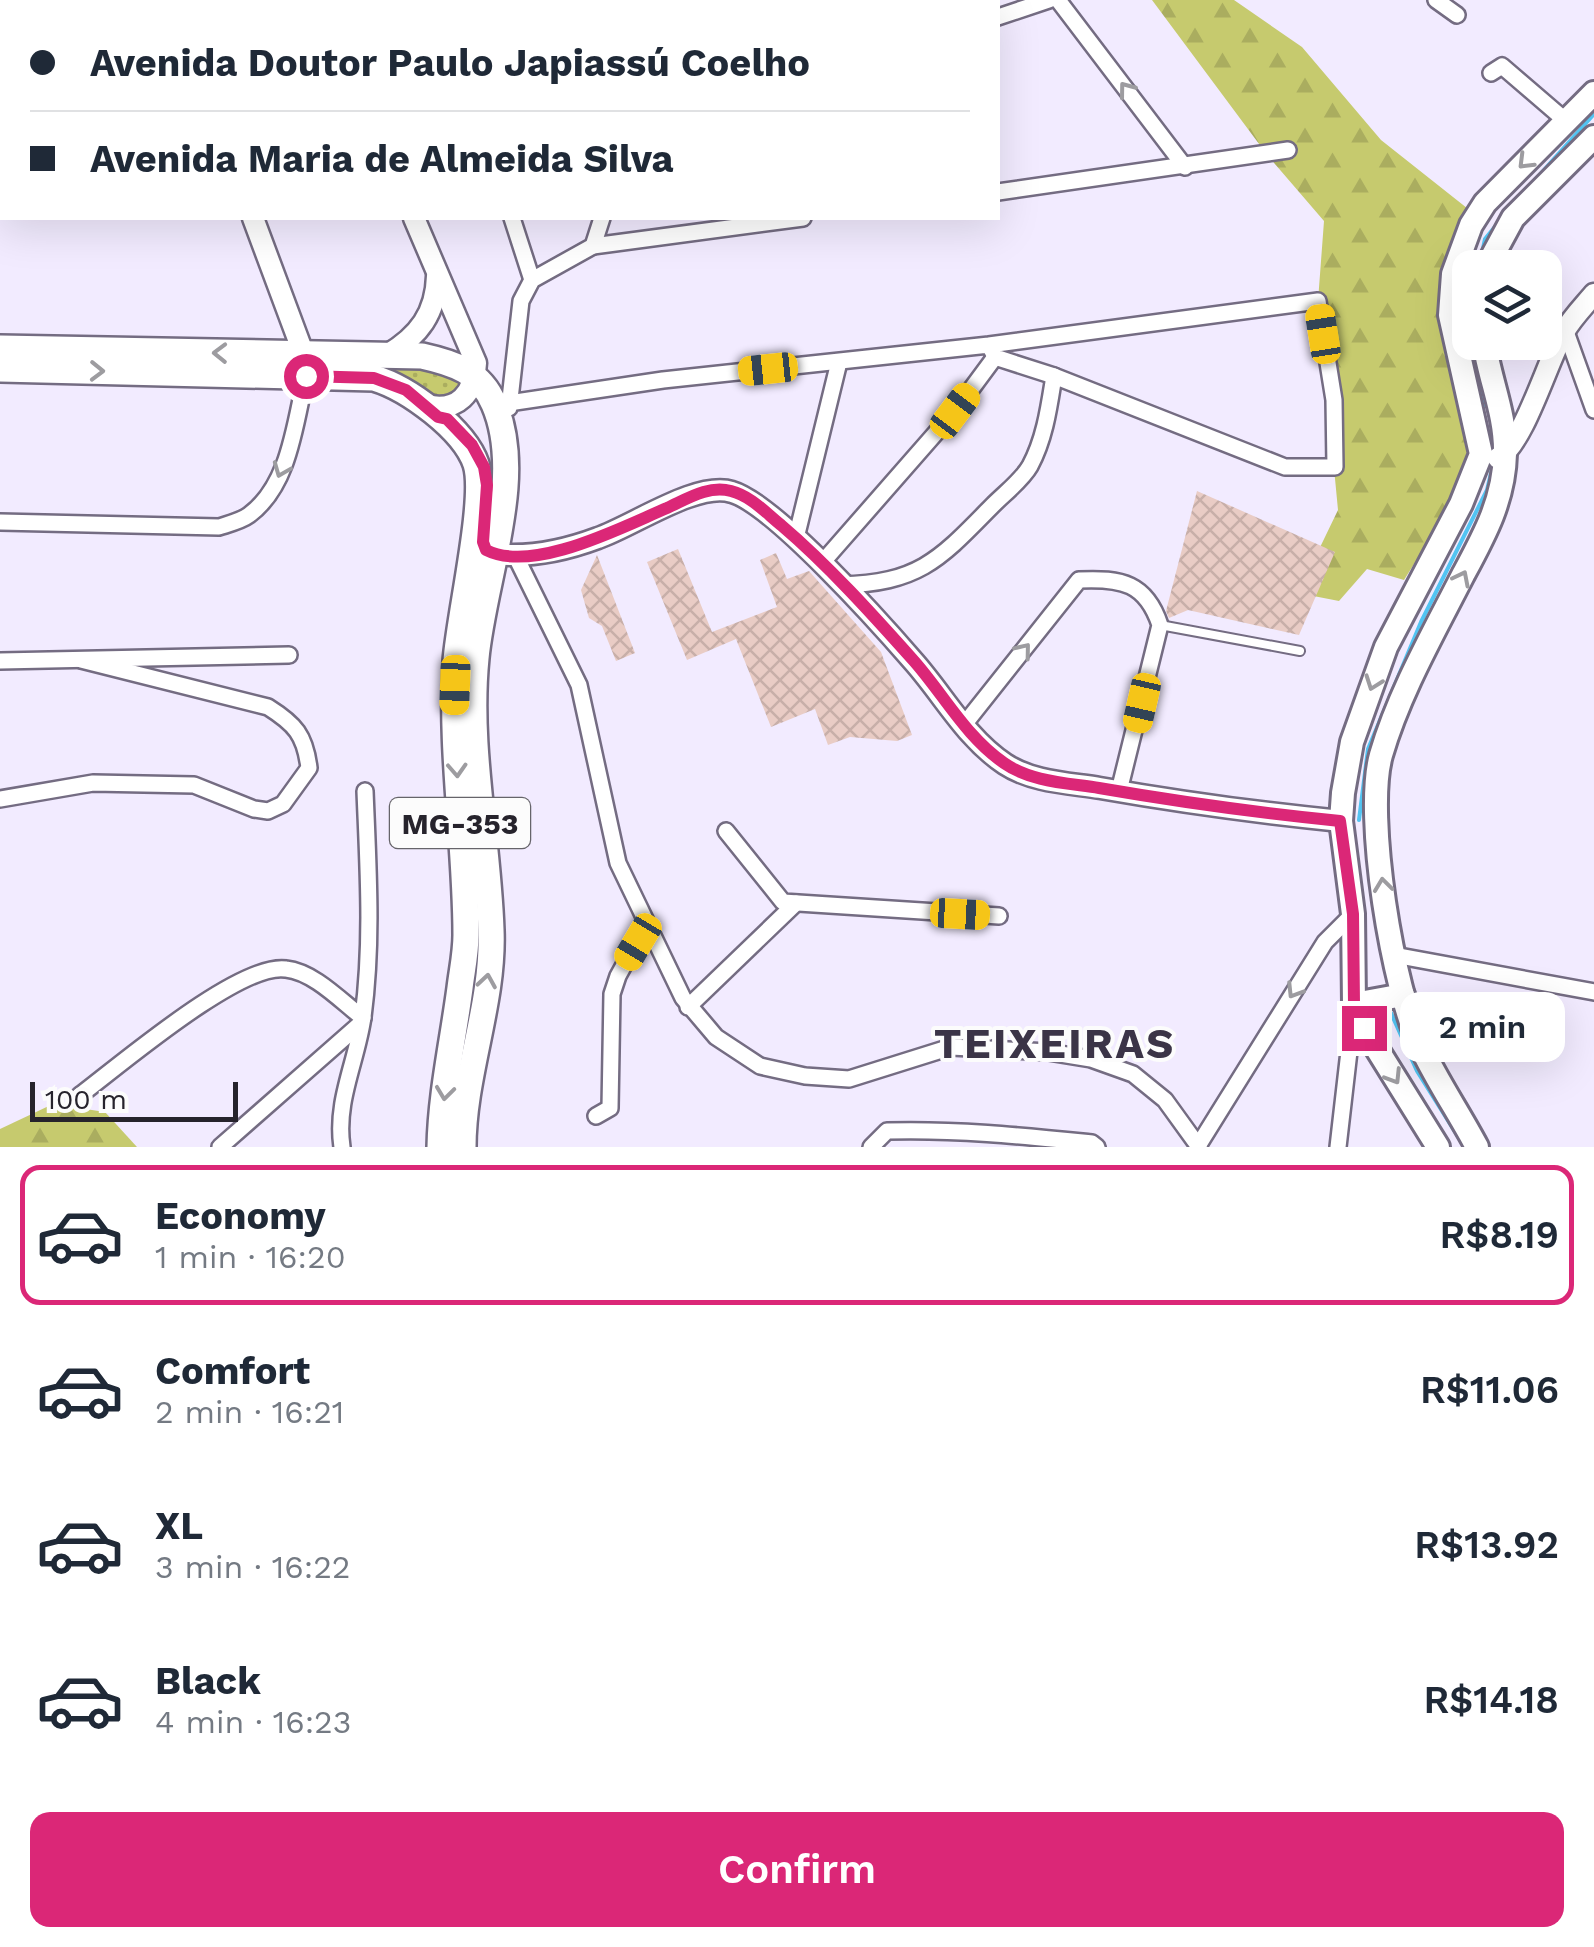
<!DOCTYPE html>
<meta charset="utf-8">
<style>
body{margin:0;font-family:"Work Sans",sans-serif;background:#f2f2f3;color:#1f2937;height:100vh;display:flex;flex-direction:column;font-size:38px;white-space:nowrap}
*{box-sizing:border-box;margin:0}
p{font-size:32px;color:#747a83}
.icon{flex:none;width:55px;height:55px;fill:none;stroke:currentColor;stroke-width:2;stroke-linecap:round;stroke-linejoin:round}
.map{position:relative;height:1147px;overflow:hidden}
.panel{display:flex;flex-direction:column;background:#fff;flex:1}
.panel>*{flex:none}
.guide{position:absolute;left:0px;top:0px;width:1000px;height:220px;box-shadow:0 10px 40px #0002;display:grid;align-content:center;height:220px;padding:0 30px;background:#fff}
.tools{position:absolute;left:1452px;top:250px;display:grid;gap:20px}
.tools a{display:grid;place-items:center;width:110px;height:110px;border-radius:20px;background:#fff;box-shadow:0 10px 40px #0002;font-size:50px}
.scale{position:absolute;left:30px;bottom:25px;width:208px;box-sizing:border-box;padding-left:10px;border:5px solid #26232c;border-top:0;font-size:28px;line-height:35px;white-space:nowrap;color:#26232c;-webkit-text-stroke:8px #fcfcfc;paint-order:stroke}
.end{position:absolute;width:45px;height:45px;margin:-22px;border:12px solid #db2777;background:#fff;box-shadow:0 0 0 5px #fff}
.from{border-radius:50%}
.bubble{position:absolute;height:70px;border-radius:20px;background:#fff;box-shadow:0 10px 40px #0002;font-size:32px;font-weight:600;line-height:70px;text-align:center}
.car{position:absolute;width:30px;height:60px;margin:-30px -15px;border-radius:12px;box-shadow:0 0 8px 2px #0007;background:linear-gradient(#f5c518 24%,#345 0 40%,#f5c518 0 76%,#345 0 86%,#f5c518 0)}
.guide b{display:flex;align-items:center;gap:35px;height:95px;font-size:38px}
.guide b+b{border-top:2px solid #e0e1e3}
.guide i{width:25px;height:25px;background:#1f2937}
ul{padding:18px 0 0;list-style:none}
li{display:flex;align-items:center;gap:30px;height:140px;margin:0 20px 15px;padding:0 10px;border:5px solid transparent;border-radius:20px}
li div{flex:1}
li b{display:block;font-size:38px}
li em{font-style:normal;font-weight:600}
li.selected{border-color:#db2777}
li>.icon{width:90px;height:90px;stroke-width:1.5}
.button{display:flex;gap:20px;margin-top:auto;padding:20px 30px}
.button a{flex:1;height:115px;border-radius:20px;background:#db2777;color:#fff;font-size:40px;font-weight:600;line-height:115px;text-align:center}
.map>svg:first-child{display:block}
</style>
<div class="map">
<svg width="1594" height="1147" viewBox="0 0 1594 1147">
<defs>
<pattern id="grass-dots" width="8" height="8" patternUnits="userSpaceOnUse" patternTransform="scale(2.5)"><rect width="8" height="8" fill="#c6ca6e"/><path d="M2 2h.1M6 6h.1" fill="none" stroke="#aaad5f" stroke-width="1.8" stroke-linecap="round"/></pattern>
<pattern id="forest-firs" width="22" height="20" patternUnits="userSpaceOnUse" patternTransform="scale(2.5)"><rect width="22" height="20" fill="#c6ca6e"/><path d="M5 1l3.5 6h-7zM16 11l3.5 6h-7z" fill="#aaad5f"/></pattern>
<pattern id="building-cross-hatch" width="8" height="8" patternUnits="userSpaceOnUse" patternTransform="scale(2.5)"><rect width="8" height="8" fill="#e9ccc5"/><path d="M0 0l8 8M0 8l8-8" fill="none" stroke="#c8afa9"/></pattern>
</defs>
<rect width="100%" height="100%" fill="#f2ebff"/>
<!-- grass -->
<path fill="url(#grass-dots)" d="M 338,363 L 436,367 L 465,380 L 455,392 L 438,400 Z"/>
<!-- forest -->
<g fill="url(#forest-firs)">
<path d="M 1152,0 L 1234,0 L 1302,47 L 1381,140 L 1477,216 L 1446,305 L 1473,470 L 1404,580 L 1367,569 L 1339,601 L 1298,593 L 1338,510 L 1318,301 L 1324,221 L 1268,156 Z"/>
<path d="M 53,1104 L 105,1112 L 137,1147 L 0,1147 L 0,1129 Z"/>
</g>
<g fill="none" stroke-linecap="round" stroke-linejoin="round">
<!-- stream -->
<g stroke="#52c4f2" stroke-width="4">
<path d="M 1527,189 L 1594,114"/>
<path d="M 1482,253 L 1485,239 L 1498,223"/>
<path d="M 1478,367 L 1480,391 L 1486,406"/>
<path d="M 1359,820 L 1368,749 L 1421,622 L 1487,490 L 1492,469"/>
<path d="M 1391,1013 L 1417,1071 L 1462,1143"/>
</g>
</g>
<!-- building -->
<g fill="url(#building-cross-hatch)">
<path d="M 1197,491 L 1335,552 L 1299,635 L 1188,610 L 1169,618 L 1166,611 Z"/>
<path d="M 678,549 L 712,632 L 777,607 L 760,560 L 776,553 L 787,579 L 809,571 L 881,652 L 912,735 L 897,741 L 850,737 L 828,745 L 815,709 L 771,727 L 736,639 L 687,660 L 647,562 Z"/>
<path d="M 597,555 L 635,653 L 616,661 L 602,626 L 589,618 L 581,590 Z"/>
</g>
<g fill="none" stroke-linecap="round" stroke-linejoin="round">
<defs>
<path id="service" d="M 1160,625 L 1300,651"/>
<g id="minor">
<path d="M 472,0 L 472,2"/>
<path d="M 923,0 L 929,2"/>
<path d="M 1058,0 L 1185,167"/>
<path d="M 1436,0 L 1457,15"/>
<path d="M 634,2 L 634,0"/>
<path d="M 998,17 L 1049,0"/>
<path d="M 0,48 L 2,48"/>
<path d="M 1491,73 L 1502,66 L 1566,121"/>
<path d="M 998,192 L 1288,150"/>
<path d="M 512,218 L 532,280"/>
<path d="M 593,246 L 803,218"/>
<path d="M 1565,329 L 1594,410"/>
<path d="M 495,405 L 663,380 L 989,345 L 995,357 L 1054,376 L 1285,467 L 1335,467 L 1334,400 L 1318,301 L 989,345"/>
<path d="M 509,408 L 521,301 L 532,280 L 593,246 L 602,218"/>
<path d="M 0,522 L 219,527 C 228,524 241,521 249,515 C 290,485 295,422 306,376"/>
<path d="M 796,538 L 839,362"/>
<path d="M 516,557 L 579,685 L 618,863 L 683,998 L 716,1037 L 760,1066 L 805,1076 L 849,1079 L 951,1047 L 1048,1052 L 1091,1059 L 1133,1074 L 1165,1100 L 1199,1147"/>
<path d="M 821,564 L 955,411 L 995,357"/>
<path d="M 841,585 C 920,583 940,559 993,505 C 1005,493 1022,480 1030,466 C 1045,438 1049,407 1054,376"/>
<path d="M 0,661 L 289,655"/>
<path d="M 963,726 L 1079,580 C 1122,578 1146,583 1160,625 L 1119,791"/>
<path d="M 0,799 L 93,783 L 194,785 L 254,809 L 268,811 L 283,804 L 309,768 C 305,735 295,724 268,707 L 81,660"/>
<path d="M 726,831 L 783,902 L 999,916"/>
<path d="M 1394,955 L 1594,992"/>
<path d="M 688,1007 L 796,903"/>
<path d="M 79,1096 C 119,1066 240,962 286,969 C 314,972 341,1001 363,1018"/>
<path d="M 596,1116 L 610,1108 L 612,994 L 618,976 L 646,925"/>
<path d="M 1198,1146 L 1325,942 L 1353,914"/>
<path d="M 220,1147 L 360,1024"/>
<path d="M 342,1147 C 335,1101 357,1061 363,1017 C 373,941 368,867 365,791"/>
<path d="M 871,1147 L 887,1131 C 956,1129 1023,1136 1092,1143 L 1097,1147"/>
<path d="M 1338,1147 L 1354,1008"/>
</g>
<g id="tertiary">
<path d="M 177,0 L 178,2"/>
<path d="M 325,0 L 326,2"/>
<path d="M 0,199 L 2,199"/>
<path d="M 253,218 L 304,355"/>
<path d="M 414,218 L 476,363 C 474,393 458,413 426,405"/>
<path d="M 387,355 C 419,336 436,313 437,276"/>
<path d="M 1498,458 C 1524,443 1547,362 1564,332 C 1572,318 1584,306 1594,294"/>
<path d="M 494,554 C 529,558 566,550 598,538 C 633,526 697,481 732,492 C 774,504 882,625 914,662 C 944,696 966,738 1005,764 C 1032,782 1069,783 1100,788 C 1180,802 1260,813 1341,821"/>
</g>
<g id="secondary">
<path d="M 1486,268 L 1513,218 L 1594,137"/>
<path d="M 1354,1004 L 1403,995"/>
<path d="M 1438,1147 L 1364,1028 L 1354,1004 L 1353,914 L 1341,821 L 1343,793 L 1352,742 L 1386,647 L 1461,504 L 1481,454 L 1450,315 L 1453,274 L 1471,225 L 1485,203 L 1594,93"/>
<path d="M 1477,1147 C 1459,1113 1437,1081 1421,1047 C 1393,991 1364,815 1381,755 C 1399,693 1434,632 1463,575 C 1484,536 1504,500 1505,454 C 1506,415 1490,381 1484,342"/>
</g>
<g id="primary">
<path d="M 0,348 L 422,356 C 454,363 481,372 494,404 C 526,477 483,581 476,658 C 467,748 488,839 491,930 C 494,1003 463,1074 463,1147"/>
<path d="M 0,369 L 374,378 C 408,388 464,429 476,464 C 487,499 459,617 456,661 C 450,752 466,844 466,935 C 466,953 462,971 460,988 C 453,1041 441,1094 440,1147"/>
</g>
</defs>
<!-- service casing -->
<use href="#service" stroke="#746c82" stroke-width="12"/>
<!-- minor casing -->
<use href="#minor" stroke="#746c82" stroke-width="20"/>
<!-- tertiary casing -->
<use href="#tertiary" stroke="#746c82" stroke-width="25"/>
<!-- secondary casing -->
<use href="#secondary" stroke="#746c82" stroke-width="28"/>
<!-- primary casing -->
<use href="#primary" stroke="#746c82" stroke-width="30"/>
<!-- service -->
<use href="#service" stroke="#fff" stroke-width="8"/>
<!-- minor -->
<use href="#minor" stroke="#fff" stroke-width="15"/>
<!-- tertiary -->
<use href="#tertiary" stroke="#fff" stroke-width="20"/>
<!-- secondary -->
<use href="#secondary" stroke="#fff" stroke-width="22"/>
<!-- primary -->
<use href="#primary" stroke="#fff" stroke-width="25"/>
</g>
<!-- one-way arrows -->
<defs><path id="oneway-chevron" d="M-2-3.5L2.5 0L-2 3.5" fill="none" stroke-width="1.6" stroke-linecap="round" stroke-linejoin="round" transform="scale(2.5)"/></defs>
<g stroke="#9d9ca0">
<use href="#oneway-chevron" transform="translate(1126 89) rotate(-127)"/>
<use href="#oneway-chevron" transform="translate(1525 162) rotate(135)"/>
<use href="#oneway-chevron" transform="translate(220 353) rotate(-179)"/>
<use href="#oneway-chevron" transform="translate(97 371) rotate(1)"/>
<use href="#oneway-chevron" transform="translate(281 470) rotate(112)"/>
<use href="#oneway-chevron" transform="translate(1462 578) rotate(-63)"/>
<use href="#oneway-chevron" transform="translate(1024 650) rotate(-51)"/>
<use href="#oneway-chevron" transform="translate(1373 683) rotate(110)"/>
<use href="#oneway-chevron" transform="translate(457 770) rotate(87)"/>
<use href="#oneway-chevron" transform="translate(1383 885) rotate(-97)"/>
<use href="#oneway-chevron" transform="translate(487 981) rotate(-81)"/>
<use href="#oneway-chevron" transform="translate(1294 991) rotate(122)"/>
<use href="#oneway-chevron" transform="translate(1394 1077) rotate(58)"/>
<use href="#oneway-chevron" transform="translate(445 1093) rotate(97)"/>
</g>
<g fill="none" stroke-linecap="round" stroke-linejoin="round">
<!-- route -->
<path stroke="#db2777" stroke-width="12" d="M 306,376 L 374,378 L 406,390 L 438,417 L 447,419 L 472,445 L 484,467 L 487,485 L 483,542 L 486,550 C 533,574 622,527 667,508 C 687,499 708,485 731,491 C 751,496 766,513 781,525 C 828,565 873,615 914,661 C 944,695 966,737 1004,763 C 1031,782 1068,783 1099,788 C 1180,802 1260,813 1340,821 L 1353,914 L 1354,1004 L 1364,1028"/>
</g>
<g text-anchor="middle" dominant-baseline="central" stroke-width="8" stroke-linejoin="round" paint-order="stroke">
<!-- shield labels -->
<rect fill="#fcfcfc" stroke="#66646a" stroke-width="2.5" x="390" y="798" width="140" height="50" rx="8"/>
<g font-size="30" font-weight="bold" fill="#26232c">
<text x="460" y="823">MG-353</text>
</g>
<!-- district labels -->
<g font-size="42" font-weight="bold" letter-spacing="2.5" fill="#3b3447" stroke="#fcfcfc">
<text x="1055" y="1043">TEIXEIRAS</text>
</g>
</g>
</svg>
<div class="tools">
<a><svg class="icon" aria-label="layers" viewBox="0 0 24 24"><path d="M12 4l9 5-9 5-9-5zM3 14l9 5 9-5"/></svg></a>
</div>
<div class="scale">100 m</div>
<i class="end from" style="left:306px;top:376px"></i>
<i class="end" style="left:1364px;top:1028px"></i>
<div class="bubble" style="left:1400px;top:992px;width:165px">2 min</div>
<i class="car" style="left:1323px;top:334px;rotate:351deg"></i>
<i class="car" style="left:768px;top:369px;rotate:264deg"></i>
<i class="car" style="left:955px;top:411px;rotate:37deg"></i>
<i class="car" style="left:455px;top:685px;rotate:182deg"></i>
<i class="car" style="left:1142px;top:703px;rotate:193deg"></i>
<i class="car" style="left:960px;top:914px;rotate:93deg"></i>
<i class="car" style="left:638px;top:942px;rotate:211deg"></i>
<div class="guide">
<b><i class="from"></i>Avenida Doutor Paulo Japiassú Coelho</b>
<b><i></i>Avenida Maria de Almeida Silva</b>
</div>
</div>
<section class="panel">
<ul>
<li class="selected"><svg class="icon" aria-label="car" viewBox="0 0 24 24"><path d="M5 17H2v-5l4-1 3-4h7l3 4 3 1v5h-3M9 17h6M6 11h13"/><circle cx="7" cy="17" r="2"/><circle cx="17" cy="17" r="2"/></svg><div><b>Economy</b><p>1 min · 16:20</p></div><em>R$8.19</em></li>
<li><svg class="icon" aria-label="car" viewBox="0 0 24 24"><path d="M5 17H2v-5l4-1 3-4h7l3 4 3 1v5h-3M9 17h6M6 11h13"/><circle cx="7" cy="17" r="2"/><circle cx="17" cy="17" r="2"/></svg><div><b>Comfort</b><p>2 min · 16:21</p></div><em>R$11.06</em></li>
<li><svg class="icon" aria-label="car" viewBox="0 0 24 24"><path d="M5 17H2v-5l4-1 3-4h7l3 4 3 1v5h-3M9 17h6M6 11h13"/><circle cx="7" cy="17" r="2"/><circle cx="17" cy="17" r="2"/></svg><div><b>XL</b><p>3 min · 16:22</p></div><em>R$13.92</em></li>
<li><svg class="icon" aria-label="car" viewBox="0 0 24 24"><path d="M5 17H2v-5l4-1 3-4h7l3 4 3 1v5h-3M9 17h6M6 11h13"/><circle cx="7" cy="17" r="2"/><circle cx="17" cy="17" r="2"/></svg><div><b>Black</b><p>4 min · 16:23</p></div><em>R$14.18</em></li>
</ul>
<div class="button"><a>Confirm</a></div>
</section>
